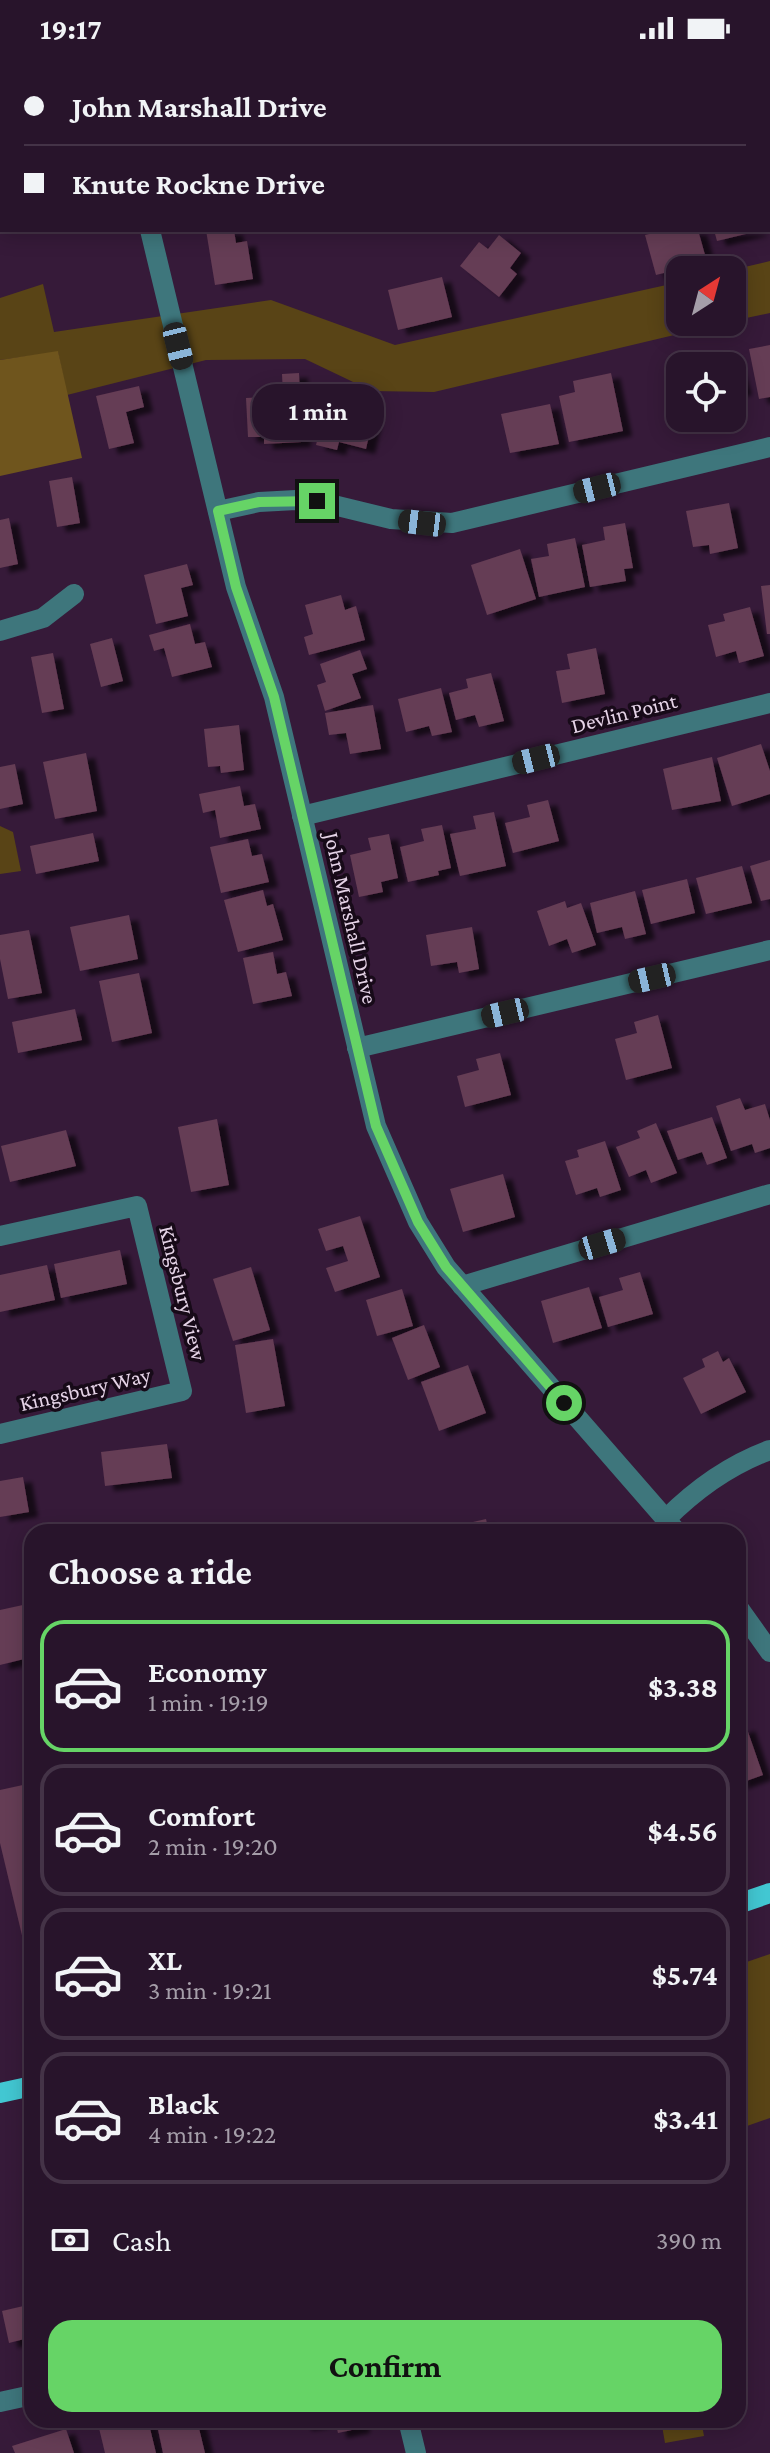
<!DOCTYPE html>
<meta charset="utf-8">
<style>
body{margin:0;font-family:"Crimson Pro",serif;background:#301d33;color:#f1f3f6;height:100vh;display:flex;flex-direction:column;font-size:30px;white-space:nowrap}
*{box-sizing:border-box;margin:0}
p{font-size:26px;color:#a59ea9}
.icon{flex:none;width:44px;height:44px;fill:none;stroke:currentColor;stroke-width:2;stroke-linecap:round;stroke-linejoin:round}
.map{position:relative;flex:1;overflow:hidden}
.sheet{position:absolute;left:24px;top:1468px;width:722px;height:904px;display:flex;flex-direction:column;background:#28142b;border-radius:24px;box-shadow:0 4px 20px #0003,0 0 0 2px #443347}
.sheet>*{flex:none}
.hud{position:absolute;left:0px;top:0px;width:770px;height:176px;box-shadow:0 4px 20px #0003,0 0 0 2px #443347;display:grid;align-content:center;height:176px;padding:0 24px;background:#28142b}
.needle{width:52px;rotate:36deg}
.tools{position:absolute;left:666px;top:200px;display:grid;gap:16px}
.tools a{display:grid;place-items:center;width:80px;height:80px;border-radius:16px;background:#28142b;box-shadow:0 4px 20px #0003,0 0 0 2px #443347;font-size:40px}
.end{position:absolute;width:36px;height:36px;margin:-18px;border:10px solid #66d466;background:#111;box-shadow:0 0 0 4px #111}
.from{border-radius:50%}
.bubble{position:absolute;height:56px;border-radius:24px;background:#28142b;box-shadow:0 4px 20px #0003,0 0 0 2px #443347;font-size:26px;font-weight:700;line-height:56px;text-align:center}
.car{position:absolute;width:24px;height:48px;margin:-24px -12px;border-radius:10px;box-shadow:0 0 6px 2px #0007;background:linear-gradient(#222 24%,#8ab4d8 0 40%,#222 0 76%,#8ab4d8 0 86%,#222 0)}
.hud b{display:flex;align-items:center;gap:28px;height:76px;font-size:30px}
.hud b+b{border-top:2px solid #443347}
.hud i{width:20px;height:20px;background:#f1f3f6}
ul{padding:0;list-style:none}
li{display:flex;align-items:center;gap:24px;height:132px;margin:0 16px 12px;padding:0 8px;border:4px solid #443347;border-radius:24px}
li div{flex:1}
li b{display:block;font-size:30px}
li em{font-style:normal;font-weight:700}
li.active{border-color:#66d466}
li>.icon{width:72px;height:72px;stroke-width:1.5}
h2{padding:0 24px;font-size:36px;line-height:96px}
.pay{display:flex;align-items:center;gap:20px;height:88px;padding:0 24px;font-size:30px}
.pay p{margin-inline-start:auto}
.action{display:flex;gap:16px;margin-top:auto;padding:16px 24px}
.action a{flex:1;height:92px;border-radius:24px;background:#66d466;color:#111;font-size:32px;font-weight:700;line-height:92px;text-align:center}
.status{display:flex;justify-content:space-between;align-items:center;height:56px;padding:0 40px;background:#28142b;direction:ltr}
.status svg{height:22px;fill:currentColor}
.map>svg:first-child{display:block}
</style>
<div class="status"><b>19:17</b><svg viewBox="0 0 49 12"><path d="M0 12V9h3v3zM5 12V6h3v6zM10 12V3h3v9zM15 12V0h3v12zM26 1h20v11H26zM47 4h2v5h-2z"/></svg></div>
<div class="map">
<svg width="770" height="2397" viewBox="0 0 770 2397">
<defs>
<filter id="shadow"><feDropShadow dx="9" dy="5" stdDeviation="2" flood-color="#0009"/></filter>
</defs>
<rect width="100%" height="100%" fill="#361a39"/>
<!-- green -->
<g fill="#594416">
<path d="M 770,205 L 770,257 L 732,265 L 732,214 Z"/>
<path d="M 680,226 L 680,266 L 729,266 L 434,336 L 372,335 L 305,303 L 206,304 L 67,339 L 58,296 L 0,304 L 0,242 L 43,228 L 54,276 L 271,244 L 395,289 Z"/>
<path d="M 0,770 L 13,776 L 21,815 L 0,818 Z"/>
<path d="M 770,1898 L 770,2062 L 747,2070 L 738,2044 L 738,1909 Z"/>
<path d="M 661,2364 L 701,2364 L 704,2380 L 665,2387 Z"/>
</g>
<!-- forest -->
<path fill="#6f551d" d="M 58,295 L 82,402 L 0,420 L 0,304 Z"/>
<!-- building -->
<g fill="#653c54" filter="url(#shadow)">
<path d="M 206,174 L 234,174 L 236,187 L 247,185 L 253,223 L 215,229 Z"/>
<path d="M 666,174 L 698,174 L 707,206 L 656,219 L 645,179 Z"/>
<path d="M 714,174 L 758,174 L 758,175 L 717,185 Z"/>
<path d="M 499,179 L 521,197 L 510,212 L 517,218 L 499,241 L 460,210 L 479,186 L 488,193 Z"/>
<path d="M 442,221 L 452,261 L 398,274 L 388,234 Z"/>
<path d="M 770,289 L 770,341 L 759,343 L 749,293 Z"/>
<path d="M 713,296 L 717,309 L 733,302 L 743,334 L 732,337 L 732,310 L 698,310 L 696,301 Z"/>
<path d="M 299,317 L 302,386 L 264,388 L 264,381 L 248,381 L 246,342 L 283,340 L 282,318 Z"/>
<path d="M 611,317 L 623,375 L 569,386 L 559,340 L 575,336 L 573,325 Z"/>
<path d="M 139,330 L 144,351 L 126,356 L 134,387 L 109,393 L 96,340 Z"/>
<path d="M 328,340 L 364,349 L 362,359 L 373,362 L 366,393 L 339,386 L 337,394 L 316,389 Z"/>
<path d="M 550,348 L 559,388 L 510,397 L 501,358 Z"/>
<path d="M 72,421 L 80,467 L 57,471 L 49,425 Z"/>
<path d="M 729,447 L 738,492 L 710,498 L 709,489 L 693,491 L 686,455 Z"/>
<path d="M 9,462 L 18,508 L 0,512 L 0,464 Z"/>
<path d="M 625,467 L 633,512 L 624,513 L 626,525 L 590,531 L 582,489 L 605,484 L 603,471 Z"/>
<path d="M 575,482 L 585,531 L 539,541 L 531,503 L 549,500 L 547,488 Z"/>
<path d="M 520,493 L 536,543 L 487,559 L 471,509 Z"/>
<path d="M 187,508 L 193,529 L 181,532 L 188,560 L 156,568 L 144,519 Z"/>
<path d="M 770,529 L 770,578 L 767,578 L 761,530 Z"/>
<path d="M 341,539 L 345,554 L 356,550 L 365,584 L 309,599 L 304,581 L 313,578 L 305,549 Z"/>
<path d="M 750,551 L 764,600 L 739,607 L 736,595 L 716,601 L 708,569 L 725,565 L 723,558 Z"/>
<path d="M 190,568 L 195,588 L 205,586 L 212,611 L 172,621 L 164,592 L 154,595 L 149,579 Z"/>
<path d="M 112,582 L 123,625 L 101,631 L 90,588 Z"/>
<path d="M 596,592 L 605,638 L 562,647 L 556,615 L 570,613 L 567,598 Z"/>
<path d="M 360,594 L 367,613 L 352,618 L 361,642 L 325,655 L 317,629 L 326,626 L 320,608 Z"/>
<path d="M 53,597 L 64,653 L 42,657 L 31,601 Z"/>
<path d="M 491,617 L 504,665 L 479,671 L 475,659 L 456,664 L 449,637 L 468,632 L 466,623 Z"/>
<path d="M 441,632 L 452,676 L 432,680 L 429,670 L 406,676 L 398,643 Z"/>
<path d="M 373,649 L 381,693 L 350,698 L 346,677 L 329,679 L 325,657 Z"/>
<path d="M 239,669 L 244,714 L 221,717 L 220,710 L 208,711 L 204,673 Z"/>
<path d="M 761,688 L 770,715 L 770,738 L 732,750 L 717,702 Z"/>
<path d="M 86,697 L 97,755 L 55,763 L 43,706 Z"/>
<path d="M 712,701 L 721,745 L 672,754 L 663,713 Z"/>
<path d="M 15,708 L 23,748 L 0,753 L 0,711 Z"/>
<path d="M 240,730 L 244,750 L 255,748 L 261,773 L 220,782 L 215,754 L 203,757 L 199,738 Z"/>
<path d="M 548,744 L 559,785 L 513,797 L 505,767 L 530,761 L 527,749 Z"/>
<path d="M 494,756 L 506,810 L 460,820 L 450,778 L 476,773 L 473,760 Z"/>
<path d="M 442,769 L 451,812 L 438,815 L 439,819 L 408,826 L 400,791 L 424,785 L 421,773 Z"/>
<path d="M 93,777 L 99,805 L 36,818 L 30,790 Z"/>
<path d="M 389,778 L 398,822 L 381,826 L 383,836 L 359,841 L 350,799 L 371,794 L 368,782 Z"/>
<path d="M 248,783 L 252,800 L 262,798 L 269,826 L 221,837 L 210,791 Z"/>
<path d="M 770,804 L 770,843 L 761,845 L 750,810 Z"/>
<path d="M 742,810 L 752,847 L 706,858 L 696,822 Z"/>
<path d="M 687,823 L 695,857 L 651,868 L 642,834 Z"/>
<path d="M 263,834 L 267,850 L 273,848 L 283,884 L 238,896 L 224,844 Z"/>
<path d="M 635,835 L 646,878 L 625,883 L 622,871 L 597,877 L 590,847 Z"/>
<path d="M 565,845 L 567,852 L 581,847 L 596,889 L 572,897 L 567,883 L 549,890 L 537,855 Z"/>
<path d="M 129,859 L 138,903 L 80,915 L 70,871 Z"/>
<path d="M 472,871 L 479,913 L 459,917 L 457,906 L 431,910 L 426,879 Z"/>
<path d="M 29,874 L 42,937 L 8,943 L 0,903 L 0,879 Z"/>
<path d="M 273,896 L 277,918 L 286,916 L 292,940 L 253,948 L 243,902 Z"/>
<path d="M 139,917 L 152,977 L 112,986 L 99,925 Z"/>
<path d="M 75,953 L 82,984 L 18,997 L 12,966 Z"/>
<path d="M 658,959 L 672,1012 L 626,1024 L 615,983 L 637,977 L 634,966 Z"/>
<path d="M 500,997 L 511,1039 L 465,1051 L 457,1020 L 479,1014 L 476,1003 Z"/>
<path d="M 740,1042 L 745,1054 L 765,1048 L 770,1064 L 770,1092 L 755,1097 L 752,1088 L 731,1095 L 716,1050 Z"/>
<path d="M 712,1061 L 727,1102 L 707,1109 L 702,1096 L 678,1104 L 667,1075 Z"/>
<path d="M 217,1063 L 229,1129 L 191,1136 L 178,1071 Z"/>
<path d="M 656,1067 L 677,1117 L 651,1127 L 646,1114 L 629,1121 L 616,1091 L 640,1082 L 637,1075 Z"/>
<path d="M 66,1074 L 76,1110 L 10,1126 L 1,1090 Z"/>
<path d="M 605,1085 L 621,1134 L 600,1141 L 597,1132 L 576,1139 L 565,1105 L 579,1101 L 577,1094 Z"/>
<path d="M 503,1118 L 515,1161 L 463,1176 L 450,1133 Z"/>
<path d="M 360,1160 L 380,1221 L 335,1236 L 326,1212 L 348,1205 L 343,1190 L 326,1195 L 318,1173 Z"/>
<path d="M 120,1194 L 127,1228 L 61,1242 L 54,1208 Z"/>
<path d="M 47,1209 L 55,1244 L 0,1256 L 0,1219 Z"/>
<path d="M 251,1211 L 270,1274 L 233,1285 L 213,1223 Z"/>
<path d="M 640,1216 L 653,1258 L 608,1271 L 599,1241 L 623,1234 L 619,1222 Z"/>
<path d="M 589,1231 L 602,1272 L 553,1287 L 541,1245 Z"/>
<path d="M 402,1233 L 413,1270 L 377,1280 L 366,1244 Z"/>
<path d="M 424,1269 L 440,1311 L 408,1324 L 392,1282 Z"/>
<path d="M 273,1283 L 285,1350 L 246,1357 L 235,1289 Z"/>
<path d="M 718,1295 L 723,1306 L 729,1302 L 746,1336 L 701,1358 L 683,1322 L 705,1311 L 702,1303 Z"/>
<path d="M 468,1309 L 486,1357 L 439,1375 L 421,1326 Z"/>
<path d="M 167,1388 L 172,1422 L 105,1430 L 101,1396 Z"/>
<path d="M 23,1421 L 29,1456 L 0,1461 L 0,1425 Z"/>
<path d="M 486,1463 L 489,1476 L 448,1476 L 447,1472 Z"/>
<path d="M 32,1547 L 32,1601 L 0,1609 L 0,1554 Z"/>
<path d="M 746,1670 L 763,1719 L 738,1728 L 738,1673 Z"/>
<path d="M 32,1727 L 32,1891 L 25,1892 L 0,1787 L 0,1734 Z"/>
<path d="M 32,2248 L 32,2281 L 9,2287 L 2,2255 Z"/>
<path d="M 120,2364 L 122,2370 L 148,2364 L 156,2397 L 105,2397 L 98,2368 Z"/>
<path d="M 156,2364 L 197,2364 L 205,2397 L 163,2397 Z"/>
<path d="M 302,2364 L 320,2364 L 320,2367 L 303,2370 Z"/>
<path d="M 335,2364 L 360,2364 L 361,2372 L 338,2377 Z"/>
<path d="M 66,2373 L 74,2397 L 15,2397 L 12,2390 Z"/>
</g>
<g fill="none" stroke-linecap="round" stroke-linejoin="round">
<!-- minor -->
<g stroke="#3e767c" stroke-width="20">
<path d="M 376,0 L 376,2"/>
<path d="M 640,0 L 641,2"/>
<path d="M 307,2 L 311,0"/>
<path d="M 768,83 L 770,82"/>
<path d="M 0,129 L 2,129"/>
<path d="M 150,174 L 236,531 L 274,641 L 376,1070 L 418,1166 L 446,1211 L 677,1476"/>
<path d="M 218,455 L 259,446 L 296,444 L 317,445 L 391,463 L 452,467 L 770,391"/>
<path d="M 0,575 L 43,562 L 74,538"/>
<path d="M 302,760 L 770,647"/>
<path d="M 357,992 L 770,894"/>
<path d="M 0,1180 L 137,1150 L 182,1335 L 0,1378"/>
<path d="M 462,1230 L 770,1138"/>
<path d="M 666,1463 C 696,1433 729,1409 770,1394"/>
<path d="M 738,1551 L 770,1596"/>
<path d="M 0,2346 L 32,2339"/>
<path d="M 408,2364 L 416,2397"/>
</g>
<!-- major -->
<g stroke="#42c7d2" stroke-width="20">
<path d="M 738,1848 L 770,1837"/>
<path d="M 0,2037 L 32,2030"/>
</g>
</g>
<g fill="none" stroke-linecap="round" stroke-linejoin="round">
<!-- route -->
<path stroke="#66d466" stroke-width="10" d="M 317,445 L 259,446 L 218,455 L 236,531 L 274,641 L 376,1070 L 418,1166 L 446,1211 L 564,1347"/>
</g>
<g text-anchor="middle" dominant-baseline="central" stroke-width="7" stroke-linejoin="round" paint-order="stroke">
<!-- street labels -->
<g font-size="22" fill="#e5d3e7" stroke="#170a18">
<text transform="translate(624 657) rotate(-14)">Devlin Point</text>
<text transform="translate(351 862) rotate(77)">John Marshall Drive</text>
<text transform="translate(183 1237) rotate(76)">Kingsbury View</text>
<text transform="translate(85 1333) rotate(-13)">Kingsbury Way</text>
</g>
</g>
</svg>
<div class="tools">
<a><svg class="needle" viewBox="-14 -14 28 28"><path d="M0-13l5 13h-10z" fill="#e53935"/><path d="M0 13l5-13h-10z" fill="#a59ea9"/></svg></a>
<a><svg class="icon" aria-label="locate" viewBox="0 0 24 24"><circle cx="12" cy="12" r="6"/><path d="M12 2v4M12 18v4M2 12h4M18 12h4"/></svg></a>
</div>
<i class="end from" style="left:564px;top:1347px"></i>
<i class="end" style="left:317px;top:445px"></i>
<div class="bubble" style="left:252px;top:328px;width:132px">1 min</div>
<i class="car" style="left:178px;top:290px;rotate:166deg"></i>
<i class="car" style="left:597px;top:432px;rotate:256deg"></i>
<i class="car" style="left:422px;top:467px;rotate:277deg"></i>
<i class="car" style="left:536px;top:703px;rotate:256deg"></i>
<i class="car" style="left:652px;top:922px;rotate:257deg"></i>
<i class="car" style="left:505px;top:957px;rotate:257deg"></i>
<i class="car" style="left:602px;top:1188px;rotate:73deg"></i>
<div class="hud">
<b><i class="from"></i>John Marshall Drive</b>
<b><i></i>Knute Rockne Drive</b>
</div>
<section class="sheet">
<h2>Choose a ride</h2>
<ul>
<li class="active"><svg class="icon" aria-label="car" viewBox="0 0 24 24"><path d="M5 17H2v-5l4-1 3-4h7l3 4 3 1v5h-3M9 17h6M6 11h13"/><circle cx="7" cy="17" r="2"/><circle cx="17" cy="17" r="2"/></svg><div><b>Economy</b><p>1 min · 19:19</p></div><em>$3.38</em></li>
<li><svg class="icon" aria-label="car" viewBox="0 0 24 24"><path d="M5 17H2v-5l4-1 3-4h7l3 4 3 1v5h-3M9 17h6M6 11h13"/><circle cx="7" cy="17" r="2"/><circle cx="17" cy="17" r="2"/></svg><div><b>Comfort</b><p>2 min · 19:20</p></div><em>$4.56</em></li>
<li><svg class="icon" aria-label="car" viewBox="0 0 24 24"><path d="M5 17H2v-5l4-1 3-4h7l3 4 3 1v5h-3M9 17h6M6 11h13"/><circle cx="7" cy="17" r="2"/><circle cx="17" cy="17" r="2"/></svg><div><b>XL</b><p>3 min · 19:21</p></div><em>$5.74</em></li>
<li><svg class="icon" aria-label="car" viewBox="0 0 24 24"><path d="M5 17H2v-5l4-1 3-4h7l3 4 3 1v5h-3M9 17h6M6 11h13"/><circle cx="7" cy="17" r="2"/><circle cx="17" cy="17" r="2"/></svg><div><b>Black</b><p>4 min · 19:22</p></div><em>$3.41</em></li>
</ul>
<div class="pay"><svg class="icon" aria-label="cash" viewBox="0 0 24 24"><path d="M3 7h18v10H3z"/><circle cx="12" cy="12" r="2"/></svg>Cash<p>390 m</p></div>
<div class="action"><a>Confirm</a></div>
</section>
</div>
